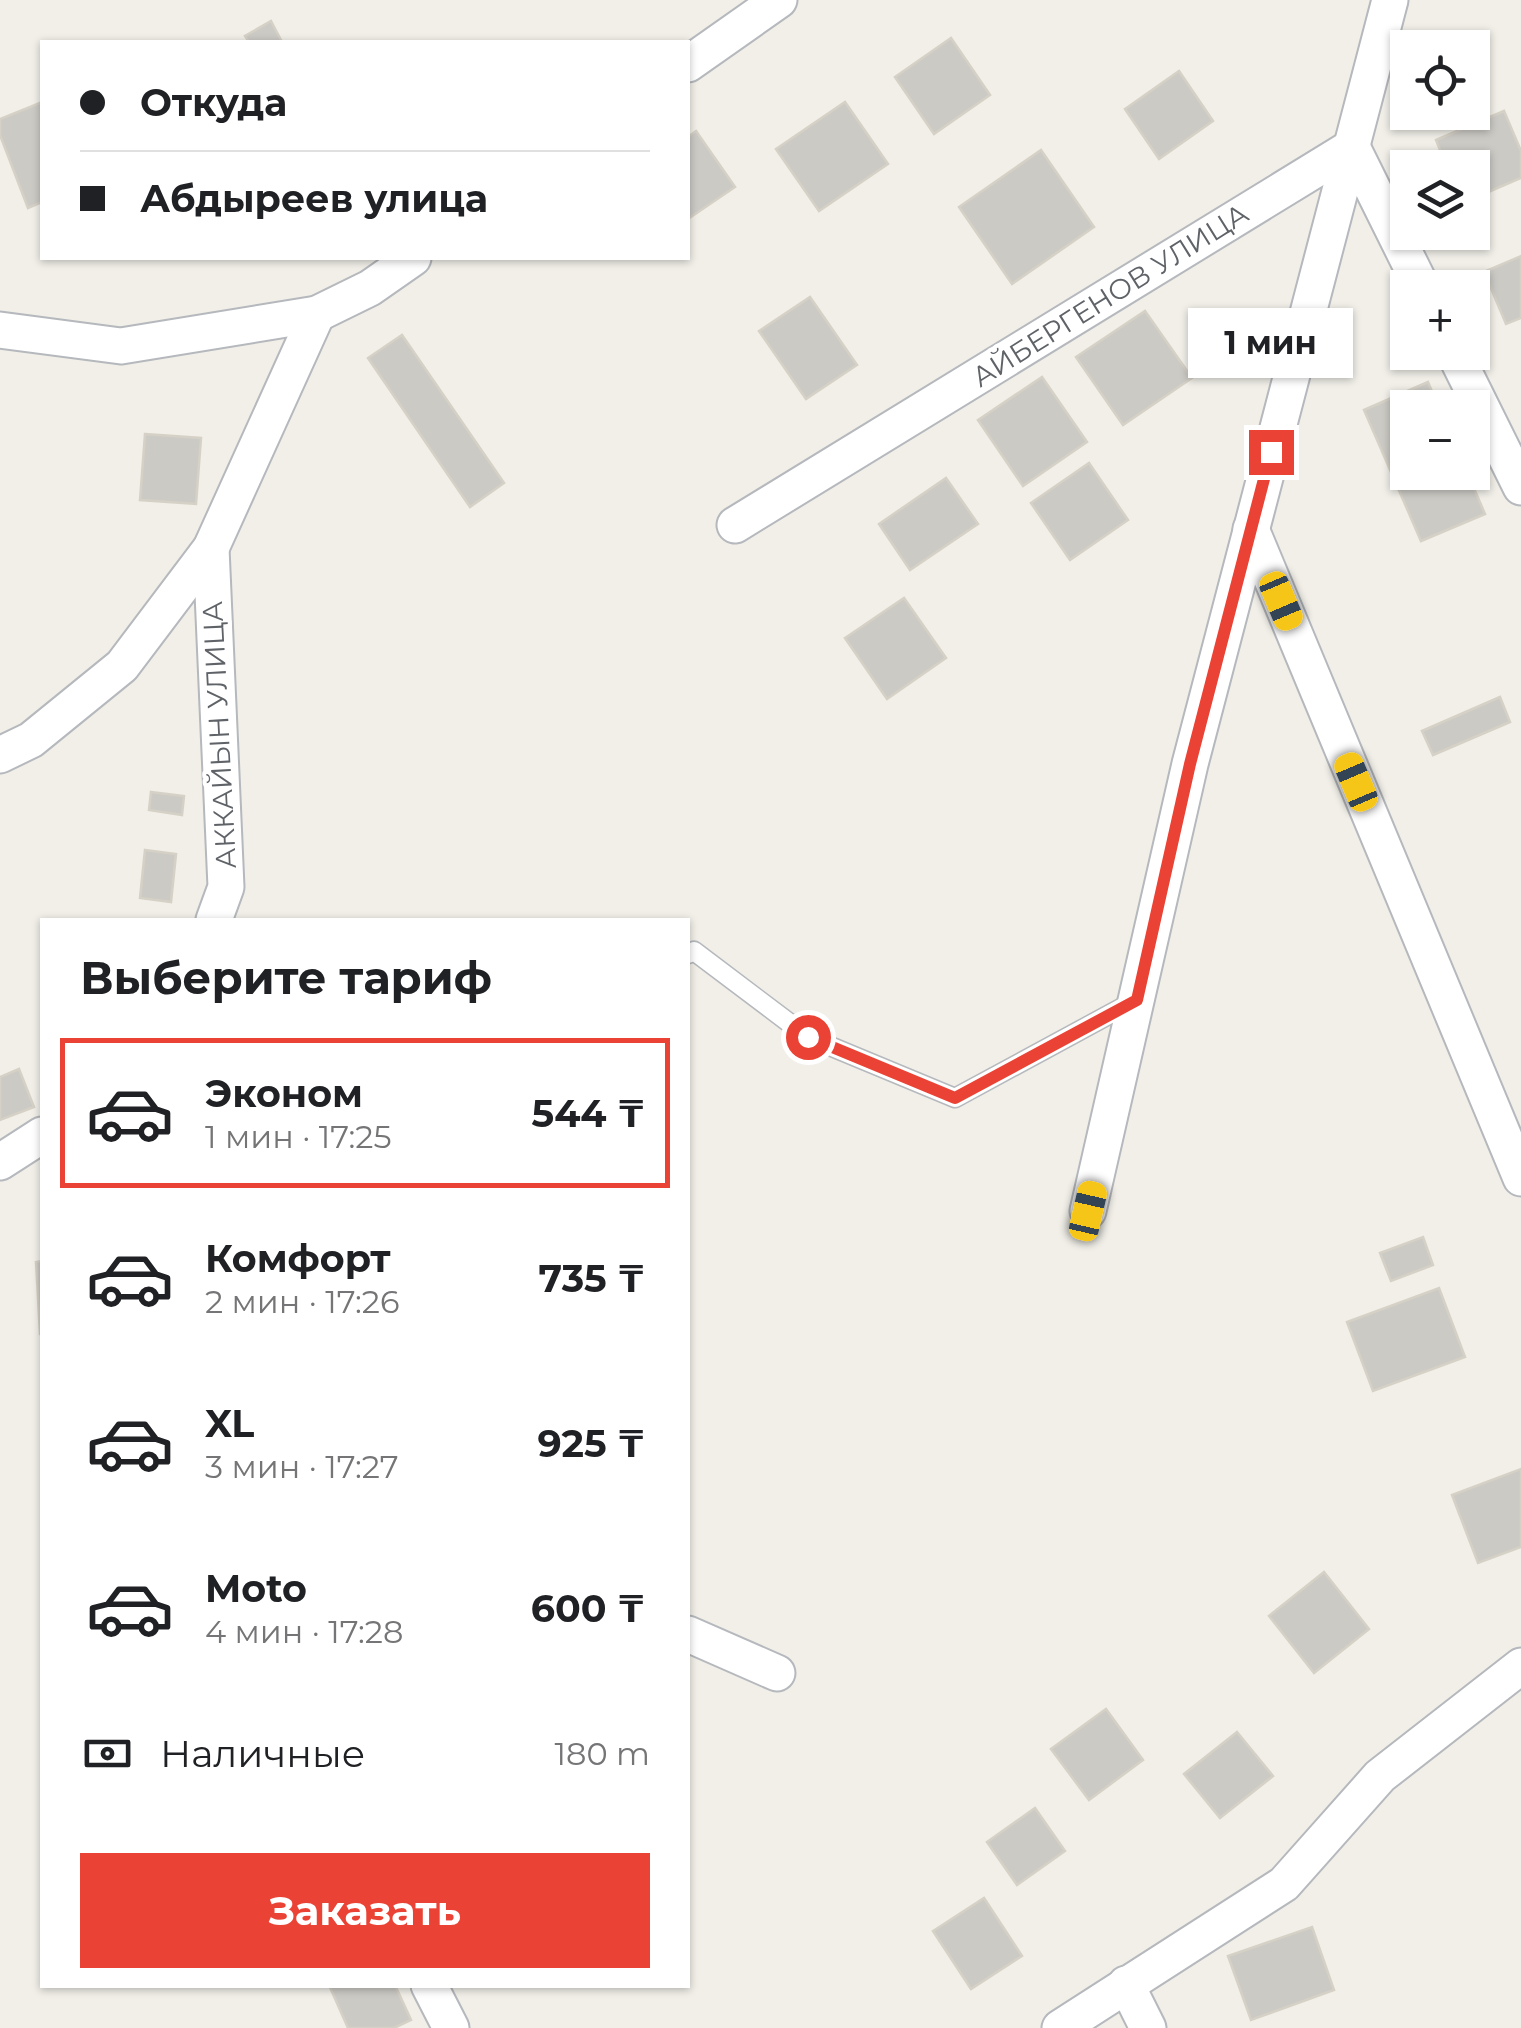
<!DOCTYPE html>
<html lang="ru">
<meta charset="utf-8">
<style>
body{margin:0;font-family:Montserrat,sans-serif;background:#f6f6f6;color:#202124;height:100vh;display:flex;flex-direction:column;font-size:38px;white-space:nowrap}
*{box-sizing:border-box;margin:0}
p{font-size:32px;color:#757577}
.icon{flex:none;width:55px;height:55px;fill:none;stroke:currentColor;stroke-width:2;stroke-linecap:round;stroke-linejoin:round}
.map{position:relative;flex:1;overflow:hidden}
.side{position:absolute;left:40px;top:918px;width:650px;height:1070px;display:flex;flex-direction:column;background:#fff;border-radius:0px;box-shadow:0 2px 8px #0004}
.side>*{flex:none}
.guide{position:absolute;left:40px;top:40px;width:650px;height:220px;border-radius:0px;box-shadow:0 2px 8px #0004;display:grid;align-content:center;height:220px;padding:0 40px;background:#fff}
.buttons{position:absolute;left:1390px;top:30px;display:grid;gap:20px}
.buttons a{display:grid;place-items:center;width:100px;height:100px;border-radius:0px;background:#fff;box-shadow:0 2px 8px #0004;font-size:50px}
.end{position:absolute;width:45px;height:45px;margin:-22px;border:12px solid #ea4335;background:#fff;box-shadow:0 0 0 5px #fff}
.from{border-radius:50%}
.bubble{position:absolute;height:70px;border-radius:0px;background:#fff;box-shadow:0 2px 8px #0004;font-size:32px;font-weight:700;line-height:70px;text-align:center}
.car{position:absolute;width:30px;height:60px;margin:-30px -15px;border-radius:12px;box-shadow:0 0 8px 2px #0007;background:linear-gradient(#f5c518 24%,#345 0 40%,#f5c518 0 76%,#345 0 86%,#f5c518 0)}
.guide b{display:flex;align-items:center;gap:35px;height:95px;font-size:38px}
.guide b+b{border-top:2px solid #e0e0e0}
.guide i{width:25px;height:25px;background:#202124}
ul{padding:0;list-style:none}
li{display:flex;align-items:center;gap:30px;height:150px;margin:0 20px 15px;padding:0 20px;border:5px solid transparent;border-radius:0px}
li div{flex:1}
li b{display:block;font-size:38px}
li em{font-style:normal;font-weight:700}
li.selected{border-color:#ea4335}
li>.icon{width:90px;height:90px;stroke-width:1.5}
h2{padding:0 40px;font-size:45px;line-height:120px}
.pay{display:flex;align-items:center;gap:25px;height:110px;padding:0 40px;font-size:38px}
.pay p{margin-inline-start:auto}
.action{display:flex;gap:20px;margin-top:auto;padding:20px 40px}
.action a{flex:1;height:115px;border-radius:0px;background:#ea4335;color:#fff;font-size:40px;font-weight:700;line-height:115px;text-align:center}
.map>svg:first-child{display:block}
</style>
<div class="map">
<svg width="1521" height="2028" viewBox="0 0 1521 2028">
<rect width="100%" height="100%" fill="#f1efe8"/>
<!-- building -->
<g fill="#cccac5" stroke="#d6d1c6" stroke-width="2.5">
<path d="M 271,21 L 282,42 L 249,42 L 245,36 Z"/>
<path d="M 951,38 L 990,95 L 934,134 L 895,77 Z"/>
<path d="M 1179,71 L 1213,121 L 1159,159 L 1125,109 Z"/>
<path d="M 42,102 L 42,202 L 28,208 L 0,135 L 0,119 Z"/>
<path d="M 845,102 L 888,164 L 819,211 L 776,149 Z"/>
<path d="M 1504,111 L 1521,151 L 1521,178 L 1472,199 L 1472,168 L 1447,168 L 1436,140 Z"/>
<path d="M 696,131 L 735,187 L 688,219 L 688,137 Z"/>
<path d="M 1041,150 L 1094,227 L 1012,284 L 959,207 Z"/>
<path d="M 1521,256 L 1521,318 L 1506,324 L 1484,272 Z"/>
<path d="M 810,297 L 857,365 L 806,399 L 759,331 Z"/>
<path d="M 1145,311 L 1192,378 L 1123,425 L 1076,357 Z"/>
<path d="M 402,335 L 504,483 L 470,507 L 368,358 Z"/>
<path d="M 1042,377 L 1087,442 L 1023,486 L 978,420 Z"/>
<path d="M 1428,382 L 1439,408 L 1408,408 L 1408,472 L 1467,472 L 1485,514 L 1421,541 L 1364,410 Z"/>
<path d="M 145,434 L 201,438 L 196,504 L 140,500 Z"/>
<path d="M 1089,463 L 1128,520 L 1070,560 L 1031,503 Z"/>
<path d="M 946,478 L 978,524 L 910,570 L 879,524 Z"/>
<path d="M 904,598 L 946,658 L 887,699 L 845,638 Z"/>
<path d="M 1500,697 L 1510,722 L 1433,755 L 1422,731 Z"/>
<path d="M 151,792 L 184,796 L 182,815 L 149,810 Z"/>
<path d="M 145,850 L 176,854 L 171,902 L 140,898 Z"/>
<path d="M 19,1069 L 34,1107 L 0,1120 L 0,1077 Z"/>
<path d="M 1423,1237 L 1433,1265 L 1391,1281 L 1380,1253 Z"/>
<path d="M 42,1261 L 42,1334 L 40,1334 L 36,1262 Z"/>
<path d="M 1439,1288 L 1465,1357 L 1373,1391 L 1347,1322 Z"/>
<path d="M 1521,1469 L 1521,1547 L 1478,1563 L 1452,1495 Z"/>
<path d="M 1324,1572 L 1369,1629 L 1314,1673 L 1269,1616 Z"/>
<path d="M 1106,1709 L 1143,1760 L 1089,1800 L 1051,1749 Z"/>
<path d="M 1237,1732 L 1273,1776 L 1220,1818 L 1184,1774 Z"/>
<path d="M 1035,1808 L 1065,1851 L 1017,1885 L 987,1842 Z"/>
<path d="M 984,1898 L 1022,1956 L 971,1989 L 933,1931 Z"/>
<path d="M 1312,1927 L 1334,1990 L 1251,2020 L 1228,1956 Z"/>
<path d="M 329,1985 L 395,1985 L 411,2020 L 394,2028 L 348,2028 Z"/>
</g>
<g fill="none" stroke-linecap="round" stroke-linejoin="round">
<defs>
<path id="service" d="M 688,954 L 694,951 L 808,1037 L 955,1098 L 1136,1000"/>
<g id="minor">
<path d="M 688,64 L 779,0"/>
<path d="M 0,330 L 121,346 L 317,314 L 370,288 L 413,258"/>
<path d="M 1454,352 L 1521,487"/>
<path d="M 735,525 L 1352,147 L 1422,288"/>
<path d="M 1251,529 L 1521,1178"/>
<path d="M 211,548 L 226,887 L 214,920"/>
<path d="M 0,755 L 31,740 L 122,666 L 211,548 L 317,314"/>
<path d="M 0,1162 L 42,1135"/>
<path d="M 1088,1211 L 1190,764 L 1390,0"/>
<path d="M 688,1634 L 777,1673"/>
<path d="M 1126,1984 L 1148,2028"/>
<path d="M 429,1985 L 451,2028"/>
<path d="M 1060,2028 L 1284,1884 L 1380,1776 L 1521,1666"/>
</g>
</defs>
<!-- service casing -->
<use href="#service" stroke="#b5b8bc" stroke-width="21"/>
<!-- minor casing -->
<use href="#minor" stroke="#b5b8bc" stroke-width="39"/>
<!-- service -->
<use href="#service" stroke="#fff" stroke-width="18"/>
<!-- minor -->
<use href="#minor" stroke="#fff" stroke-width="35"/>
</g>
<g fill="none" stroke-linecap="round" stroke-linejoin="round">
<!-- route -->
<path stroke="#ea4335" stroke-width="12" d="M 808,1037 L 955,1098 L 1137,1000 L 1190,764 L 1271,452"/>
</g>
<g text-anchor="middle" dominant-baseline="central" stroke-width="8" stroke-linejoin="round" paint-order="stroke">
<!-- street labels -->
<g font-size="28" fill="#5f6368" stroke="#fff">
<text transform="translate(1110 295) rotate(-32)">АЙБЕРГЕНОВ УЛИЦА</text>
<text transform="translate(219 735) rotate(-93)">АККАЙЫН УЛИЦА</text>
</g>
</g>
</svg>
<div class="buttons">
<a><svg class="icon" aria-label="locate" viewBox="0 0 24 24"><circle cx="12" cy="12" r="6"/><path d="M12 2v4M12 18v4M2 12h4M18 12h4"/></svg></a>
<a><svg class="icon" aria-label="layers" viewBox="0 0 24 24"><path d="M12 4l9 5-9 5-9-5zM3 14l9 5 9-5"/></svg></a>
<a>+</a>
<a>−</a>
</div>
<i class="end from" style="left:808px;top:1037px"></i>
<i class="end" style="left:1271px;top:452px"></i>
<div class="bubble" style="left:1188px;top:308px;width:165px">1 мин</div>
<i class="car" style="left:1281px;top:601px;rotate:157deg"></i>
<i class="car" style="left:1356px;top:782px;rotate:337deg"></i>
<i class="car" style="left:1088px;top:1211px;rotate:13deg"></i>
<div class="guide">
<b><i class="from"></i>Откуда</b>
<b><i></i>Абдыреев улица</b>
</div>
<section class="side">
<h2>Выберите тариф</h2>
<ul>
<li class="selected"><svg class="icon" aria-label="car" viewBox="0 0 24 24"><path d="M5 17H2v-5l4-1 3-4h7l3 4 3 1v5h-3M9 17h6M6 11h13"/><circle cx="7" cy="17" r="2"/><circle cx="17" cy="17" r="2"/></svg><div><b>Эконом</b><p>1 мин · 17:25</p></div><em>544 ₸</em></li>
<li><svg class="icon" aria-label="car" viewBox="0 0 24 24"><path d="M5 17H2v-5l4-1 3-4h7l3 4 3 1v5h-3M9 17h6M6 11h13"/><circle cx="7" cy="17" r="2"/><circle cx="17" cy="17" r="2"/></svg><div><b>Комфорт</b><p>2 мин · 17:26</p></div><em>735 ₸</em></li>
<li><svg class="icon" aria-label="car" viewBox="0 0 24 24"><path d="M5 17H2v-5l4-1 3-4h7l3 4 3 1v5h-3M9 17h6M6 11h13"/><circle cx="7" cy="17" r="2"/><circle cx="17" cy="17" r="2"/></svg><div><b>XL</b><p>3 мин · 17:27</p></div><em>925 ₸</em></li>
<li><svg class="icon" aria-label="car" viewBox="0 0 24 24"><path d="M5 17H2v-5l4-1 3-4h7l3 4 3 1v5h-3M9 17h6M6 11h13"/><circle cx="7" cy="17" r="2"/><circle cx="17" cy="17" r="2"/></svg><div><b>Moto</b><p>4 мин · 17:28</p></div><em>600 ₸</em></li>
</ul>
<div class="pay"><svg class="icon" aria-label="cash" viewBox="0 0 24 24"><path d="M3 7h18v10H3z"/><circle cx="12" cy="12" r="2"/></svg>Наличные<p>180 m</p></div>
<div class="action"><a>Заказать</a></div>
</section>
</div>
